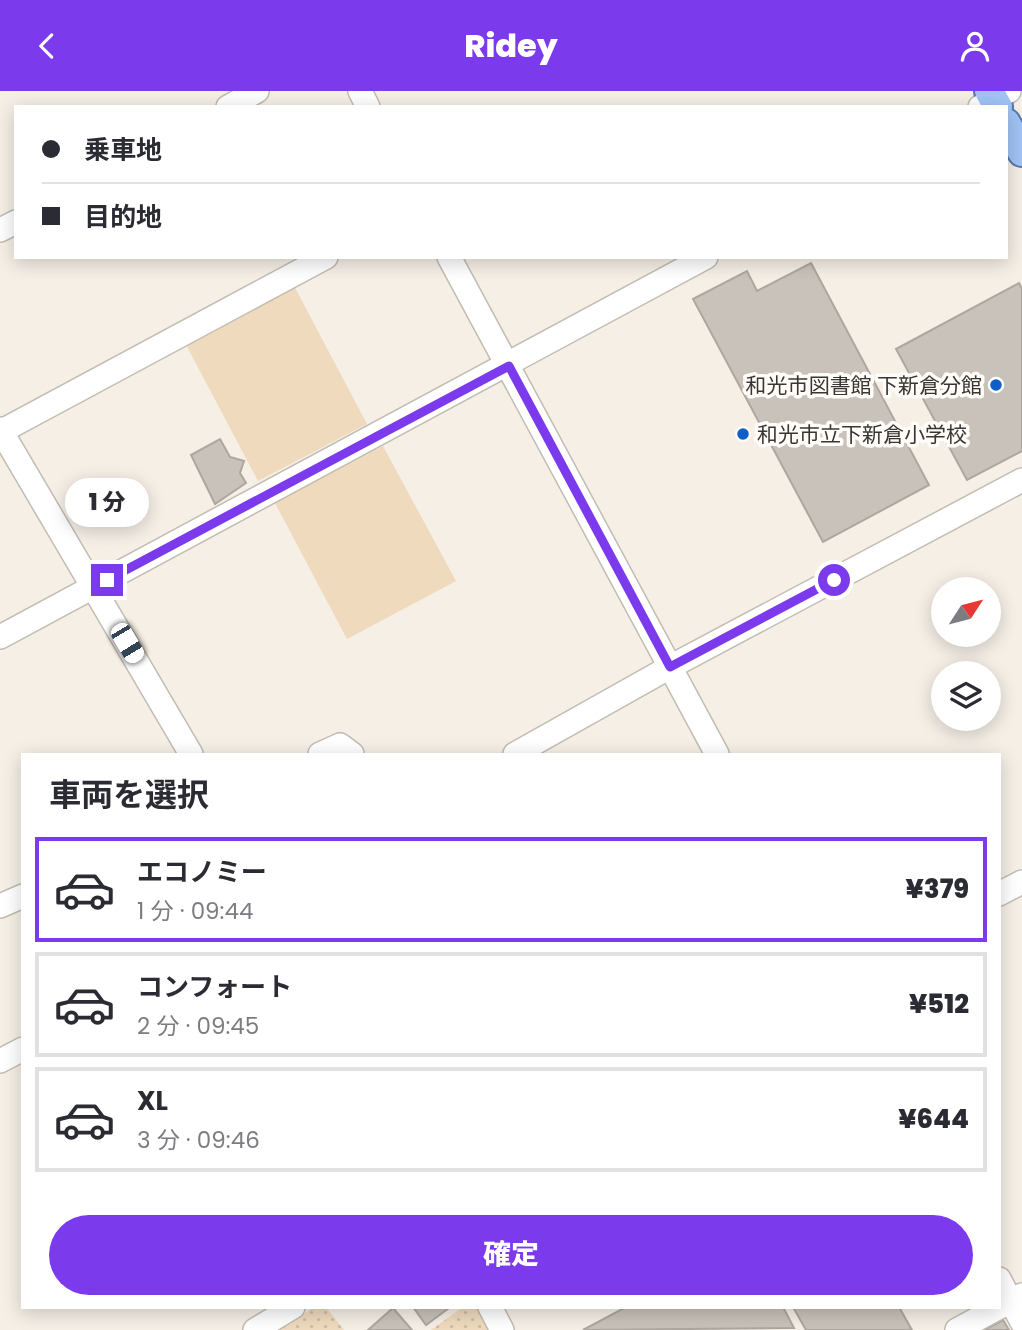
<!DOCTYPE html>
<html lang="ja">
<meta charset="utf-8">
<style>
body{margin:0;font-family:Poppins,"Noto Sans JP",sans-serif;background:#f7f7f7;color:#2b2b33;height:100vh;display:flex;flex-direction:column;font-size:26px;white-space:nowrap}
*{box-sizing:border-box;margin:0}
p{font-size:23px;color:#7c7c81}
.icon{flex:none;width:38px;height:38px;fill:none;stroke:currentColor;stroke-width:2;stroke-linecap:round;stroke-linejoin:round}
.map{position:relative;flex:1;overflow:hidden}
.details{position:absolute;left:21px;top:662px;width:980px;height:556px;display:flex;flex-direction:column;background:#fff;border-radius:0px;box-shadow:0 4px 18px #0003}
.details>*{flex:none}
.banner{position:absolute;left:14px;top:14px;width:994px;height:154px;border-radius:0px;box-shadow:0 4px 18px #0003;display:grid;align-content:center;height:154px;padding:0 28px;background:#fff}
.needle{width:46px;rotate:54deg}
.controls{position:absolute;left:931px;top:486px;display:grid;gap:14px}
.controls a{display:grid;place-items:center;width:70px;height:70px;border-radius:50%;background:#fff;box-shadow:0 4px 18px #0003;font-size:35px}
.end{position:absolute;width:32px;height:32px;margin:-16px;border:9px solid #7c3aed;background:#fff;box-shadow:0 0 0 4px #fff}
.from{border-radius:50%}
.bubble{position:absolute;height:49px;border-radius:24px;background:#fff;box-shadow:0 4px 18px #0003;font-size:23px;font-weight:800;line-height:49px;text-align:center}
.car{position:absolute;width:21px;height:42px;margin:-21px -10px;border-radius:9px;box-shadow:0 0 5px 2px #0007;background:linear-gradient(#fff 24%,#345 0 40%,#fff 0 76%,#345 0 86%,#fff 0)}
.banner b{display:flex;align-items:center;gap:24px;height:66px;font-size:26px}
.banner b+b{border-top:2px solid #e1e1e2}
.banner i{width:18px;height:18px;background:#2b2b33}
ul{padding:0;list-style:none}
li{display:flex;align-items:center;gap:21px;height:105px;margin:0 14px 10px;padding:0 14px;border:4px solid #e1e1e2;border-radius:0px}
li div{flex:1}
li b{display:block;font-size:26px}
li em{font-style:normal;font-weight:800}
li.current{border-color:#7c3aed}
li>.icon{width:63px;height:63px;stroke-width:1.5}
h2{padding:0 28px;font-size:32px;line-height:84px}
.action{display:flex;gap:14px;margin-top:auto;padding:14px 28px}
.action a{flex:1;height:80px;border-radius:42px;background:#7c3aed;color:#fff;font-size:28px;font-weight:800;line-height:80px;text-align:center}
header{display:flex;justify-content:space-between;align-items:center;height:91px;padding:0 28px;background:#7c3aed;color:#fff;font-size:32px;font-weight:800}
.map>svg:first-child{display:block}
</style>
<header><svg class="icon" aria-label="back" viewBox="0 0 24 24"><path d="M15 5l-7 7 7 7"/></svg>Ridey<svg class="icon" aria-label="person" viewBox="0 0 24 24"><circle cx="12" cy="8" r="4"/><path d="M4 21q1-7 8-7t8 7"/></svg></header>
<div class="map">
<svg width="1022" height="1239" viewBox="0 0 1022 1239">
<defs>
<pattern id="grass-dots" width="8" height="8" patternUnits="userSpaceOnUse" patternTransform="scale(1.75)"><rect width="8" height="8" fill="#efdabd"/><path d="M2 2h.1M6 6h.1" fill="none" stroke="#cebca3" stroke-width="1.8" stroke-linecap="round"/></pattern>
</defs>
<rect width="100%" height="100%" fill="#f5efe6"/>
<!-- grass -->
<g fill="url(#grass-dots)">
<path d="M 314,1216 L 326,1216 L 344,1239 L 279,1239 Z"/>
<path d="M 463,1216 L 478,1216 L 492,1239 L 431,1239 Z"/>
</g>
<!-- pitch -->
<g fill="#efdabd">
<path d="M 292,191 L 367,333 L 258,390 L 183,248 Z"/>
<path d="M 383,355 L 456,490 L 347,548 L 275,412 Z"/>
</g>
<!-- building -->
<g fill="#c9c2ba" stroke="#ada79f" stroke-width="2">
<path d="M 811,172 L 929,394 L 823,451 L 693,208 L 747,180 L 757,200 Z"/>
<path d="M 1019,192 L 1022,198 L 1022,360 L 967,389 L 896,258 Z"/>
<path d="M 220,348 L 230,366 L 244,370 L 240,382 L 246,392 L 215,413 L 191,364 Z"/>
<path d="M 413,1216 L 449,1216 L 449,1217 L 426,1234 Z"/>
<path d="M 626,1216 L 783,1216 L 794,1237 L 583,1239 Z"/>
<path d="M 793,1216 L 899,1216 L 912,1239 L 806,1239 Z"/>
<path d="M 393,1217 L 412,1239 L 368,1239 Z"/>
<path d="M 1003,1229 L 1009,1239 L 984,1239 Z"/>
</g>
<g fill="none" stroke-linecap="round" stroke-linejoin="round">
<defs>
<g id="minor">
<path d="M 360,0 L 368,16"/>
<path d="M 228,16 L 257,0"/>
<path d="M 980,16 L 1009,0"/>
<path d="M 0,139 L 16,131"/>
<path d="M 449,166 L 717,663"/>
<path d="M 0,338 L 191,663"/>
<path d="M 0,341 L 326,166"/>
<path d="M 0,546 L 706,166"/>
<path d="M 320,663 L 340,654 L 352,663"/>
<path d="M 515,663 L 670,576 L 1022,389"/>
<path d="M 999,803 L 1022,791"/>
<path d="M 0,815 L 23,805"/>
<path d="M 0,970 L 23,958"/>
<path d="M 999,1188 L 1022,1231"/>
<path d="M 490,1216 L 502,1239"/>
<path d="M 255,1239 L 293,1216"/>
<path d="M 957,1239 L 1022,1204"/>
</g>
<g id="major">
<path d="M 989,0 L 998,16"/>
<path d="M 1006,32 L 1022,61"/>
</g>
</defs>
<!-- minor casing -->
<use href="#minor" stroke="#c2bcb3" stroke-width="26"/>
<!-- major casing -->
<use href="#major" stroke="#5478ae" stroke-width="32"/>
<!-- minor -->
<use href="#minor" stroke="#fff" stroke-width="23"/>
<!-- major -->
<use href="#major" stroke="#a1c4f6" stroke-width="28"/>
</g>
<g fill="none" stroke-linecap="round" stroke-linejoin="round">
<!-- route -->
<path stroke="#7c3aed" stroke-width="9" d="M 107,489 L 509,275 L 670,576 L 834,489"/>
</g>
<!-- markers -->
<g fill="#0e5fc9" stroke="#fffcf9" stroke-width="2.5">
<circle cx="996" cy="294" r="7"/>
<circle cx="743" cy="343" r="7"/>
</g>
<g text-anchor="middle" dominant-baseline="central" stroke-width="7" stroke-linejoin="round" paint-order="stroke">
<!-- poi labels -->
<g font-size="21" fill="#383632" stroke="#fffcf9" text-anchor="end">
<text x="982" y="294">和光市図書館 下新倉分館</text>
<text x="757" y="343" text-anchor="start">和光市立下新倉小学校</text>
</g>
</g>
</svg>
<div class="controls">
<a><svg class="needle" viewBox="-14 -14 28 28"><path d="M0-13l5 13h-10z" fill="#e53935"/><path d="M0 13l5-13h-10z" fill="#7c7c81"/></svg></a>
<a><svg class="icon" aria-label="layers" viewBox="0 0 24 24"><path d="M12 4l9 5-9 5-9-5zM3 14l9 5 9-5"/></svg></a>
</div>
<i class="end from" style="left:834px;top:489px"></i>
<i class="end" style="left:107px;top:489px"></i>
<div class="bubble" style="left:65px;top:387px;width:84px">1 分</div>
<i class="car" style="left:127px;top:552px;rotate:149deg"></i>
<div class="banner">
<b><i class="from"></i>乗車地</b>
<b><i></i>目的地</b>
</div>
<section class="details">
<h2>車両を選択</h2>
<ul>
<li class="current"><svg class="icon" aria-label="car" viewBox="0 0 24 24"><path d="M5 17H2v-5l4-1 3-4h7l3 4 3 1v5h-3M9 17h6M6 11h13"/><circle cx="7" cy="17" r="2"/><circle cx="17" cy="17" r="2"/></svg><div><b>エコノミー</b><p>1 分 · 09:44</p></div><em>¥379</em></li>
<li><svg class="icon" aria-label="car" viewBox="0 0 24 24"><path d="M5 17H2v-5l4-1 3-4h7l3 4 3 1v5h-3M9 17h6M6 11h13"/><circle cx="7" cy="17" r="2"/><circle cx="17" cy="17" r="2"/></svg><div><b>コンフォート</b><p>2 分 · 09:45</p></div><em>¥512</em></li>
<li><svg class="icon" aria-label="car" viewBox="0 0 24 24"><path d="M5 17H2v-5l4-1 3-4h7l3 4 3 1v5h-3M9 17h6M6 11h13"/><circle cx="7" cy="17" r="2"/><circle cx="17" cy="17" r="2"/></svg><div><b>XL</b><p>3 分 · 09:46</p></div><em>¥644</em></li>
</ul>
<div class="action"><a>確定</a></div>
</section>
</div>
